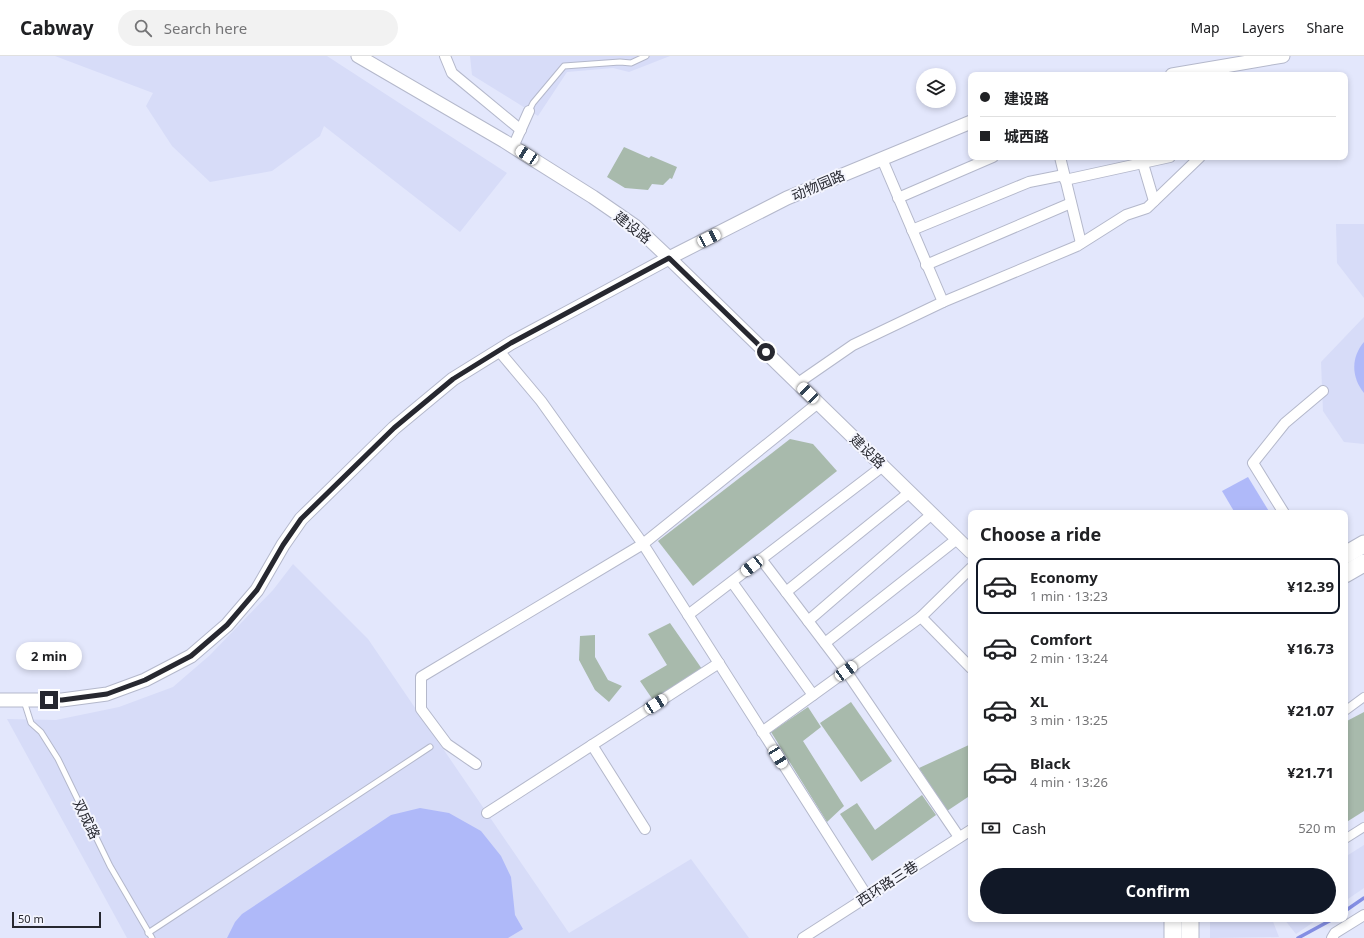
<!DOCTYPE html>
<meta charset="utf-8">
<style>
body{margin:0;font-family:"Noto Sans","Noto Sans SC",sans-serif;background:#f2f2f2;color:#202124;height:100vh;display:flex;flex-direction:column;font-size:15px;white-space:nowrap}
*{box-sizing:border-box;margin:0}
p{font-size:13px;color:#757577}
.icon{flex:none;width:22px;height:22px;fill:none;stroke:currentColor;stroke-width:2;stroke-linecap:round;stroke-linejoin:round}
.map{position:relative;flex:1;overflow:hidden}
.drawer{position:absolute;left:968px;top:454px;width:380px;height:412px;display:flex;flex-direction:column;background:#fff;border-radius:8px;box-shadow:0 2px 6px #0003}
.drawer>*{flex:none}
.top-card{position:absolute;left:968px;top:16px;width:380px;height:88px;border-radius:8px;box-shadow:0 2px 6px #0003;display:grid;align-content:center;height:88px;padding:0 12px;background:#fff}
.controls{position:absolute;left:916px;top:12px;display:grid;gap:8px}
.controls a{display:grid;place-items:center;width:40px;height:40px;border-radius:50%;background:#fff;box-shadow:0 2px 6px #0003;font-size:20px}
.scale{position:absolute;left:12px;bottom:10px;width:89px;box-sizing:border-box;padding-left:4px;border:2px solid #272830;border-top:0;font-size:11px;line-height:14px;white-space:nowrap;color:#272830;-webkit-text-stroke:3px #f4f5fe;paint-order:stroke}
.end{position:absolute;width:18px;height:18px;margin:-9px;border:5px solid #272830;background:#fff;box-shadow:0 0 0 2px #fff}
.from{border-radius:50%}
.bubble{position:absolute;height:28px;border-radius:14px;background:#fff;box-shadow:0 2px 6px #0003;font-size:13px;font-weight:700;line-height:28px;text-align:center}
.car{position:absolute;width:12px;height:24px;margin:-12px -6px;border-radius:5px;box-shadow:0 0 3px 1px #0007;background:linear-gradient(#fff 24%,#345 0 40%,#fff 0 76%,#345 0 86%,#fff 0)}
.top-card b{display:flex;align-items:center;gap:14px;height:38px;font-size:15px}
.top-card b+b{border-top:1px solid #e0e0e0}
.top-card i{width:10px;height:10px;background:#202124}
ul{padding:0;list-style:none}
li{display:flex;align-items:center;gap:12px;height:56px;margin:0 8px 6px;padding:0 4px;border:2px solid transparent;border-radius:8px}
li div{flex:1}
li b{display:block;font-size:15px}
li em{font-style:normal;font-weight:700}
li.current{border-color:#111827}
li>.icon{width:36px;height:36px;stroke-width:1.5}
h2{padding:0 12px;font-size:18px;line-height:48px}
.pay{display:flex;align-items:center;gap:10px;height:44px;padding:0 12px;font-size:15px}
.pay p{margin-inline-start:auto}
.primary-button{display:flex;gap:8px;margin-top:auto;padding:8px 12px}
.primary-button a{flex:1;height:46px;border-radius:24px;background:#111827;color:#fff;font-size:16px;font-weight:700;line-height:46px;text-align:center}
header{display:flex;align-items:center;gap:24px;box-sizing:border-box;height:56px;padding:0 20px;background:#fff;border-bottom:1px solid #e0e0e0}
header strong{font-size:19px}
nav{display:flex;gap:22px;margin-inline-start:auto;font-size:14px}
.search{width:280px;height:36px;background:#f2f2f2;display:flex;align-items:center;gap:10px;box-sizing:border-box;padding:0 14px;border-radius:22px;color:#757577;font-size:15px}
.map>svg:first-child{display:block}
</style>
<header>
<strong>Cabway</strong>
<div class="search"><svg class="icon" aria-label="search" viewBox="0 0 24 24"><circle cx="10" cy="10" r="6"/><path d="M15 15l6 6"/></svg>Search here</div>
<nav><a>Map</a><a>Layers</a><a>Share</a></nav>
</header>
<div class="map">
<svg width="1364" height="882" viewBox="0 0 1364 882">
<rect width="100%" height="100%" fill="#e3e7fc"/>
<!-- built -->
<g fill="#d7dcf8">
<path d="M 55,0 L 327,0 L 507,117 L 460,176 L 324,70 L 320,80 L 272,115 L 210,126 L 172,90 L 146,50 L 153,37 Z"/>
<path d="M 470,0 L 670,0 L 629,16 L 613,12 L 567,16 L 538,60 L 472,19 Z"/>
<path d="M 1336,168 L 1364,168 L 1364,242 L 1337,207 Z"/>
<path d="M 1364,261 L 1364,388 L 1344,386 L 1323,355 L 1321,306 Z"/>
<path d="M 293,508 L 368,583 L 569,877 L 691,803 L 749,882 L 127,882 L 7,663 L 56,664 L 119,651 L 173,631 L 210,599 L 273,534 Z"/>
<path d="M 1364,789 L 1364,832 L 1345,845 L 1345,801 Z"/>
<path d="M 1210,863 L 1272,863 L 1279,881 L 1210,882 Z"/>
<path d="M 1284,863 L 1318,863 L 1296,878 Z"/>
</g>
<!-- green -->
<g fill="#afb9f9">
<path d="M 1364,286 L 1364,337 C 1351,321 1351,301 1364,286 Z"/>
<path d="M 1248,421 L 1270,457 L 1235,457 L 1222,435 Z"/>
<path d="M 420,752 L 449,757 L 481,775 L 501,800 L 511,821 L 515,859 L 523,873 L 508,882 L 227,882 L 235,866 L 242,858 L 391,759 Z"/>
</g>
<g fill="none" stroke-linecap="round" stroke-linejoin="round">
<!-- stream -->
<g stroke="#848ee3" stroke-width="3.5">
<path d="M 1345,855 L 1364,842"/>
<path d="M 1298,882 L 1333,863"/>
</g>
</g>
<!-- building -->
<g fill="#a8baac">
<path d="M 624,91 L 649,102 L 651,100 L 677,111 L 672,123 L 670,122 L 663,129 L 652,128 L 648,134 L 625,132 L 607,121 Z"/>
<path d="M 790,383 L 813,388 L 837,415 L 693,530 L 658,485 Z"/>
<path d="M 670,567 L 702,613 L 653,644 L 640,625 L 667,609 L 648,578 Z"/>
<path d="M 595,579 L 595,601 L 608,624 L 622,630 L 609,646 L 595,634 L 579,604 L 580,580 Z"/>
<path d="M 851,646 L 892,705 L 861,726 L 820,667 Z"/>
<path d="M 808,651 L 821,671 L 803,685 L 844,750 L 827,766 L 771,676 Z"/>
<path d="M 1364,656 L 1364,755 L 1345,767 L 1345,666 Z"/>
<path d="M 971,688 L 971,739 L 947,755 L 919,712 Z"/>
<path d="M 922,739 L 936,759 L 872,805 L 840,758 L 857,747 L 875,774 Z"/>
</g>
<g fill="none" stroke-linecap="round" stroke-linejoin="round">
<defs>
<g id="service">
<path d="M 529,55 L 533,47 L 564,10 L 620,6 L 631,7 L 646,0"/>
<path d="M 24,645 L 31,667 L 41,676 L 58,703 L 110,810 L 152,882"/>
<path d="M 148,877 L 430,691"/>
</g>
<g id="pedestrian">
<path d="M 1345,655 L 1364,641"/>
<path d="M 1345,783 L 1364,771"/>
</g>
<g id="minor">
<path d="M 445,0 L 452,17 L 521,74"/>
<path d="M 513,91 L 529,55"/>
<path d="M 1060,101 L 1081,187"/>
<path d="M 1141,101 L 1154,145"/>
<path d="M 882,103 L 943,246"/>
<path d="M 1065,124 L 1170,101"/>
<path d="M 898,142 L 993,101"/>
<path d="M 912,174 L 1029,126 L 1064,119"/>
<path d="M 926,209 L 1071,147"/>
<path d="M 798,327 L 853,289 L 943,246 L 1077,190 L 1126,159 L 1147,152 L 1200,101"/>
<path d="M 818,347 L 643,488 L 867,840"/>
<path d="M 1284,457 L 1253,407 L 1285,367 L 1323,335"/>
<path d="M 761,503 L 846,615 L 959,781"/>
<path d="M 732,526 L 813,639"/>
<path d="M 786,536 L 910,436"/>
<path d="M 688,559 L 883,410"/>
<path d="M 921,561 L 971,612"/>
<path d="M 808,565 L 932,458"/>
<path d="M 825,587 L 957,483"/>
<path d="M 762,676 L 921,561 L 971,512"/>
<path d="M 592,689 L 645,773"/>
<path d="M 476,708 L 447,688 L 421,653 L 421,621 L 643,488 L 541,345 L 499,295"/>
<path d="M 487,757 L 719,607"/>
<path d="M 803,882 L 971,774"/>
<path d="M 1332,882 L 1335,877 L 1364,859"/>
</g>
<g id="tertiary">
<path d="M 358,0 L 504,85 L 593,141 L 635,170 L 669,202 L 971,496"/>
<path d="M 1172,19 L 1283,0"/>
<path d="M 0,644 L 62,644 L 107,638 L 145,624 L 191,600 L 227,569 L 257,534 L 283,489 L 301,463 L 394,372 L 453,323 L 511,287 L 580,250 L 669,202 L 787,142 L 971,66"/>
</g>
<g id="trunk">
<path d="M 1345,499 L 1364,488"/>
<path d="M 1345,518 L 1364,507"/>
<path d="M 1173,863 L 1173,882"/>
<path d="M 1190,863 L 1190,882"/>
</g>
</defs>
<!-- service casing -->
<use href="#service" stroke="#b4b8cb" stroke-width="7"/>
<!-- pedestrian casing -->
<use href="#pedestrian" stroke="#b4b8cb" stroke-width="10"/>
<!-- minor casing -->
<use href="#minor" stroke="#b4b8cb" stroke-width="12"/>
<!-- tertiary casing -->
<use href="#tertiary" stroke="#b4b8cb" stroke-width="15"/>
<!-- trunk casing -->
<use href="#trunk" stroke="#b4b8cb" stroke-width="19"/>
<!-- service -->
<use href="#service" stroke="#fff" stroke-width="5"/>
<!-- pedestrian -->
<use href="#pedestrian" stroke="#fff" stroke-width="8"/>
<!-- minor -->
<use href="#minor" stroke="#fff" stroke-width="10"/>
<!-- tertiary -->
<use href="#tertiary" stroke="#fff" stroke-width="13"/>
<!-- trunk -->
<use href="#trunk" stroke="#fff" stroke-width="17"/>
</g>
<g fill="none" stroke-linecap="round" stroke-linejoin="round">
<!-- route -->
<path stroke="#272830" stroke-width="5" d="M 49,644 L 62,644 L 107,638 L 145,624 L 191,600 L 227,569 L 257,534 L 283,489 L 301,463 L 394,372 L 453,323 L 511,287 L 669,202 L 766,296"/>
</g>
<g text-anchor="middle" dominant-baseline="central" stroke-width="4" stroke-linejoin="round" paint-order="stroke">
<!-- street labels -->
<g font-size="14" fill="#272830" stroke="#f4f5fe">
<text transform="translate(818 129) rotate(-23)">动物园路</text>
<text transform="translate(633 171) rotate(38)">建设路</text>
<text transform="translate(868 395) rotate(44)">建设路</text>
<text transform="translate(87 763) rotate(64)">双成路</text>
<text transform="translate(887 827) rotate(-33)">西环路三巷</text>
</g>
</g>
</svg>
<div class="controls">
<a><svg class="icon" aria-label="layers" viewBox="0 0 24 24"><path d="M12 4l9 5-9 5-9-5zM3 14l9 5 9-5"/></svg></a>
</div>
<div class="scale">50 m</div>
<i class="end from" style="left:766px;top:296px"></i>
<i class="end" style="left:49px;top:644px"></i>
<div class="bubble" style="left:16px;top:586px;width:66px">2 min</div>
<i class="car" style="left:527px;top:99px;rotate:303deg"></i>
<i class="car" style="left:709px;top:182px;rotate:63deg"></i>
<i class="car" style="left:808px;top:337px;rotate:314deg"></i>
<i class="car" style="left:752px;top:510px;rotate:232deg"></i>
<i class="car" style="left:846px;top:615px;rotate:54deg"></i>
<i class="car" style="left:656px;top:648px;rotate:57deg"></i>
<i class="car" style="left:778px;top:701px;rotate:148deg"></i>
<div class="top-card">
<b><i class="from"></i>建设路</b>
<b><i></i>城西路</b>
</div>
<section class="drawer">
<h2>Choose a ride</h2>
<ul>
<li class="current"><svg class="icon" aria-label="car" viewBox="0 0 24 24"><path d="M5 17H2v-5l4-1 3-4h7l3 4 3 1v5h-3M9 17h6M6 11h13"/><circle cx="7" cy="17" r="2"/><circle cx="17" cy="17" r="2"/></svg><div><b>Economy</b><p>1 min · 13:23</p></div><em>¥12.39</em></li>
<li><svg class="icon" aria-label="car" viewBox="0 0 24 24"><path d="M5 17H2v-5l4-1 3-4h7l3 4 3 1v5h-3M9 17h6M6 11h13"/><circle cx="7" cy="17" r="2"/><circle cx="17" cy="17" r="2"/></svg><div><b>Comfort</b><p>2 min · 13:24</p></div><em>¥16.73</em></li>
<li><svg class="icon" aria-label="car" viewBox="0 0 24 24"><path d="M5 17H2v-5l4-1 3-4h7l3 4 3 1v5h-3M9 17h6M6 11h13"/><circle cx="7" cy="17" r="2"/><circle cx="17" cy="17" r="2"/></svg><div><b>XL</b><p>3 min · 13:25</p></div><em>¥21.07</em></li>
<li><svg class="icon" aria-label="car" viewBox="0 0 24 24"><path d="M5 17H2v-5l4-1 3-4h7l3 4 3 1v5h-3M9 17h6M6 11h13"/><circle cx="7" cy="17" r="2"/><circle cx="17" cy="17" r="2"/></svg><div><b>Black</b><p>4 min · 13:26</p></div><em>¥21.71</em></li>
</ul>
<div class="pay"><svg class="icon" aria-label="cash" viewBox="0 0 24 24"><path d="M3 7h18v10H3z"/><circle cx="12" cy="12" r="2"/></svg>Cash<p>520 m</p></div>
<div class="primary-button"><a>Confirm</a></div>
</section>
</div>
